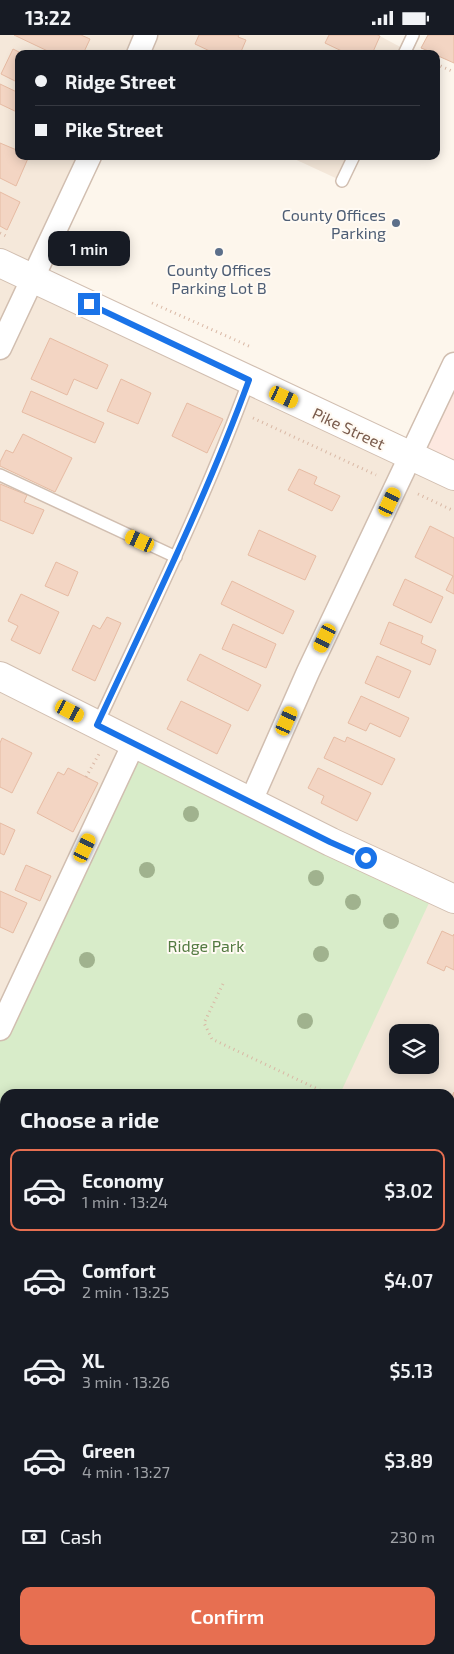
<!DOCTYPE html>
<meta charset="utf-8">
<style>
body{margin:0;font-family:"Exo 2",sans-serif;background:#242831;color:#f1f3f6;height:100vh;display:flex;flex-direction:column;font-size:19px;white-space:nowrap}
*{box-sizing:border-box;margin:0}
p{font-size:16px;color:#9ea1a6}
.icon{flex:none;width:28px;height:28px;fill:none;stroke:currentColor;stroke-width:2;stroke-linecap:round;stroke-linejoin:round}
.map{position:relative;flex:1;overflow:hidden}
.panel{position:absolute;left:0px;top:1054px;width:455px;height:566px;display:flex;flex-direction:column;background:#171b24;border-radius:15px 15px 0 0;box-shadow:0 2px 12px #0003}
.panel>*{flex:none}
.hud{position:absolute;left:15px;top:15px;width:425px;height:110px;border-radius:10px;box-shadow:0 2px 12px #0003;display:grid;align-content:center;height:110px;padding:0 20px;background:#171b24}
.buttons{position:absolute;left:389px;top:989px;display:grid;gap:10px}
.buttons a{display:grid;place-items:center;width:50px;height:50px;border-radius:10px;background:#171b24;box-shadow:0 2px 12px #0003;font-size:25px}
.end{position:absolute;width:22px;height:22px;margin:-11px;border:6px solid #1a73e8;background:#fff;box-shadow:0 0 0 2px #fff}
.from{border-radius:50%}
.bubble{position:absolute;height:35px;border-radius:10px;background:#171b24;box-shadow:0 2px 12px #0003;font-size:16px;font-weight:600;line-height:35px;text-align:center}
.car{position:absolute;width:15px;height:30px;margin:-15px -8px;border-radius:6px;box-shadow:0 0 4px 1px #0007;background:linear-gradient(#f5c518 24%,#345 0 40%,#f5c518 0 76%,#345 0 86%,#f5c518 0)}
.hud b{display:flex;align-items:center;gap:18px;height:48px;font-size:19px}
.hud b+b{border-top:1px solid #363941}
.hud i{width:12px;height:12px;background:#f1f3f6}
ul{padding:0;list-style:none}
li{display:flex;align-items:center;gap:15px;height:82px;margin:0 10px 8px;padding:0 10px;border:2px solid transparent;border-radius:10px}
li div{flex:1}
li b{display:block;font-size:19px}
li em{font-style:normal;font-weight:600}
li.current{border-color:#e76f51}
li>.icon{width:45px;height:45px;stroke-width:1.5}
h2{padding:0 20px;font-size:22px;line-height:60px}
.pay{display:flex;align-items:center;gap:12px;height:55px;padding:0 20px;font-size:19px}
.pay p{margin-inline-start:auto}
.cta{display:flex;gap:10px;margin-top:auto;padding:10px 20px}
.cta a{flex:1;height:58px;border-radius:10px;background:#e76f51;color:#fff;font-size:20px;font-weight:600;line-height:58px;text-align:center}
.status{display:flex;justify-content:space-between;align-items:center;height:35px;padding:0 25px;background:#171b24;direction:ltr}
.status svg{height:14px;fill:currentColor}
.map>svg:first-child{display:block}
</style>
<div class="status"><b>13:22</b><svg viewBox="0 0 49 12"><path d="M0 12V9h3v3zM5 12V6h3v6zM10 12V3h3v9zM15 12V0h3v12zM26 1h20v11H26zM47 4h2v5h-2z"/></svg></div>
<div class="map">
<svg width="454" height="1619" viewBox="0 0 454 1619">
<rect width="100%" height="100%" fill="#fdf6ec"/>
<!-- residential -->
<g fill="#f5e8da" fill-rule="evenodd">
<path d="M 0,0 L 378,0 L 406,15 L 404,19 L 19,19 L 19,121 L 90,121 L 33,242 L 454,441 L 454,1619 L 0,1619 ZM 398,998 L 430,998 L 430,1030 L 398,1030 ZM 5,1059 L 450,1059 L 450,1615 L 5,1615 Z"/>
<path d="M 288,121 L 354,121 L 342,146 Z"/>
</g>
<!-- commercial -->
<path fill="#fde8e0" d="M 454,329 L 454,441 L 411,422 Z"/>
<!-- green -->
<path fill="#d8ecc9" d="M 134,708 L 435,855 L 340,1059 L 5,1059 L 5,1317 L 0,1314 L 0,994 Z"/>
<!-- building -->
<g fill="#f3d5c3" stroke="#e6bba3">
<path d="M 14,0 L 81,0 L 90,4 L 83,19 L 54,19 Z"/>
<path d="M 199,0 L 239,0 L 238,2 L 246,5 L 240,19 L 216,19 L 195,9 Z"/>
<path d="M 329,0 L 377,0 L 380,1 L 372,19 L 348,19 L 325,8 Z"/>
<path d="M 428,0 L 454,0 L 454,28 L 436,20 L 436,19 L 421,13 Z"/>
<path d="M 13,14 L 23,19 L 19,19 L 19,48 L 1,39 Z"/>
<path d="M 0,49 L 19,58 L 19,78 L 0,69 Z"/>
<path d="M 0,108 L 19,116 L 19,121 L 29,121 L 16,151 L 0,143 Z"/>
<path d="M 0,157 L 20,167 L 7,195 L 0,191 Z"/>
<path d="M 50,303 L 108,330 L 97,354 L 74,344 L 67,360 L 31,344 Z"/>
<path d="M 121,344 L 151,358 L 138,389 L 107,376 Z"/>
<path d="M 31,356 L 104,388 L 95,408 L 22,377 Z"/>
<path d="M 187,368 L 223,384 L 207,418 L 172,401 Z"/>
<path d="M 23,399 L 72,423 L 55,457 L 0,431 L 0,427 L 6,415 L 13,418 Z"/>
<path d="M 299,434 L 317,442 L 314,449 L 340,461 L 332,476 L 288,455 Z"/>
<path d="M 0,449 L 27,460 L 24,467 L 44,475 L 33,499 L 0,485 Z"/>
<path d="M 430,491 L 454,503 L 454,559 L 446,555 L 453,541 L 415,522 Z"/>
<path d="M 259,495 L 316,521 L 305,545 L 248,520 Z"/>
<path d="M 56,527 L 78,537 L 68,561 L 45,551 Z"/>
<path d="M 405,544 L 443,562 L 431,588 L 393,570 Z"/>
<path d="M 232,546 L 294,576 L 283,599 L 221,569 Z"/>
<path d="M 21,559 L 59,577 L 40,619 L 11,605 L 18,591 L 8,586 Z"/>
<path d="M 107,582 L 121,588 L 95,646 L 72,635 L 93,590 L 100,594 Z"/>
<path d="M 389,587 L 423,601 L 421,608 L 436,615 L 430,630 L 380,609 Z"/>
<path d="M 233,589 L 276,609 L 266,633 L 222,614 Z"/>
<path d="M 200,619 L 261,650 L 248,676 L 187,645 Z"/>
<path d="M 377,621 L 411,636 L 399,663 L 365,648 Z"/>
<path d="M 361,661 L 409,683 L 400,702 L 370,688 L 366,696 L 348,688 Z"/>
<path d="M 181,666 L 231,690 L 217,719 L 167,694 Z"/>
<path d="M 334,702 L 345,707 L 347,702 L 395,724 L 382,750 L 324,723 Z"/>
<path d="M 2,703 L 32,718 L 12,758 L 0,752 L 0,708 Z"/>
<path d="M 68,733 L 98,748 L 73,797 L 37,778 L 58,737 L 64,740 Z"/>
<path d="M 318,733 L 371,758 L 357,786 L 321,768 L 324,761 L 308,753 Z"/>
<path d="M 0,788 L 15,795 L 4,820 L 0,818 Z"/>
<path d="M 26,830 L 51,841 L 40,866 L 15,855 Z"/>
<path d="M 0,856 L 27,868 L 13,898 L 0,892 Z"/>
<path d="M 442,896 L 453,901 L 454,899 L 454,935 L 446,931 L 444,936 L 427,928 Z"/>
<path d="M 454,1057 L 454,1083 L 450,1081 L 450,1065 Z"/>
<path d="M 450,1097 L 454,1099 L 454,1126 L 450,1124 Z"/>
<path d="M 450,1445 L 454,1447 L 454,1483 L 450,1481 Z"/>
<path d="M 0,1483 L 5,1485 L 5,1496 L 0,1507 Z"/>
</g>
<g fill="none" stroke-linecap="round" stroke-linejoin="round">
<defs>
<g id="service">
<path d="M 404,19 L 413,0"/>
<path d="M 342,146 L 354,121"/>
<path d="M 0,440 L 176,522"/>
<path d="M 97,690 C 150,576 206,463 249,345"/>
<path d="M 0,1575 L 5,1577"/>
<path d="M 83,1615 L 91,1619"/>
</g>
<g id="minor">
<path d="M 138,19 L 146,0"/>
<path d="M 0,313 L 90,121"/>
<path d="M 251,766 L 308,637 L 454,329"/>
<path d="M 0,994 L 134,708"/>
<path d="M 450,1296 L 454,1287"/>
<path d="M 0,1314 L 5,1317"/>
<path d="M 450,1530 L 454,1532"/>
<path d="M 298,1619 L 300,1615"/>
</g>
<g id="tertiary">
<path d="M 0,228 L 454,441"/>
<path d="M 0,641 L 331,807 L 454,864"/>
</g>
</defs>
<!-- service casing -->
<use href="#service" stroke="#d1beb0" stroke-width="14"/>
<!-- minor casing -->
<use href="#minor" stroke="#d1beb0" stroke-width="25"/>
<!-- tertiary casing -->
<use href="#tertiary" stroke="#d1beb0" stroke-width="30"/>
<!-- path -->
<g stroke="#d9b8a5" stroke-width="3" stroke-dasharray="1 4" stroke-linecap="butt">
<path d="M 436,29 L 454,37"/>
<path d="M 0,198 L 8,202"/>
<path d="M 152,268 L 251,312"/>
<path d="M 253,383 L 376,440"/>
<path d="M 418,459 L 454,476"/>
<path d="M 86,742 L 99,719"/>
<path d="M 223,949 L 204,988 L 212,1004 L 328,1059"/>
</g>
<!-- service -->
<use href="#service" stroke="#fff" stroke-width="11"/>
<!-- minor -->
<use href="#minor" stroke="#fff" stroke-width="22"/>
<!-- tertiary -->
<use href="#tertiary" stroke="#fff" stroke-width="28"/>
</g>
<!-- trees -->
<g fill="#a0b28e">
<circle cx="191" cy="779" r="8"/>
<circle cx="147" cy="835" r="8"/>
<circle cx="316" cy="843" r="8"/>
<circle cx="353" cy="867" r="8"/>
<circle cx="391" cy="886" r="8"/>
<circle cx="321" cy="919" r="8"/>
<circle cx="87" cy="925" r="8"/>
<circle cx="305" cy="986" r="8"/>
</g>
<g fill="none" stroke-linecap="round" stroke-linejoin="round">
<!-- route -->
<path stroke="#1a73e8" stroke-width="6" d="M 89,269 L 249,345 C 206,463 150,576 97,690 L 330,807 L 366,823"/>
</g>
<!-- markers -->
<g fill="#5c6f8a" stroke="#fffaf3" stroke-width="2">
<circle cx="396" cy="188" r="5"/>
<circle cx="219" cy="217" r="5"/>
</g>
<g text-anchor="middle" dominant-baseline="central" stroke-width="4" stroke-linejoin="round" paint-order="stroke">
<!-- service labels -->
<g font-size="16" fill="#4e5e75" stroke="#fffaf3" text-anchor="end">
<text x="386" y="179">County Offices<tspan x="386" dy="18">Parking</tspan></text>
<text x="219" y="234" text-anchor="middle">County Offices<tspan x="219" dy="18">Parking Lot B</tspan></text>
</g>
<!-- street labels -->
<g font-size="16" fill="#7a5c4d" stroke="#fffaf3">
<text transform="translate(349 393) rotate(25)">Pike Street</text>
</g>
<!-- park labels -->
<g font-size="16" fill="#537a41" stroke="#fffaf3">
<text x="206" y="910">Ridge Park</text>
</g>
</g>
</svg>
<div class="buttons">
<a><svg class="icon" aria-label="layers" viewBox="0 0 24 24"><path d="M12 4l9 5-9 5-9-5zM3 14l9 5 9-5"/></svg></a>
</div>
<i class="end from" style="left:366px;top:823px"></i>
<i class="end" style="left:89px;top:269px"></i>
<div class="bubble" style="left:48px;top:196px;width:82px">1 min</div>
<i class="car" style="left:284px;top:362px;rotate:115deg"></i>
<i class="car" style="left:390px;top:467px;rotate:25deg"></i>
<i class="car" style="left:140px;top:506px;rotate:295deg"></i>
<i class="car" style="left:325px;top:603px;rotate:206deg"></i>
<i class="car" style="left:70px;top:676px;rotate:117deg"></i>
<i class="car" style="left:287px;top:686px;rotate:24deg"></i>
<i class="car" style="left:85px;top:813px;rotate:25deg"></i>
<div class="hud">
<b><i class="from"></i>Ridge Street</b>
<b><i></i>Pike Street</b>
</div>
<section class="panel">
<h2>Choose a ride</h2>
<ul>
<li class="current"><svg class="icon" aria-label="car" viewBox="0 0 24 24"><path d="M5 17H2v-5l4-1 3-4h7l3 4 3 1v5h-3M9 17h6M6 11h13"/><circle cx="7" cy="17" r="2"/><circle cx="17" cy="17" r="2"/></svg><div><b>Economy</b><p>1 min · 13:24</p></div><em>$3.02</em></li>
<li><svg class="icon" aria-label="car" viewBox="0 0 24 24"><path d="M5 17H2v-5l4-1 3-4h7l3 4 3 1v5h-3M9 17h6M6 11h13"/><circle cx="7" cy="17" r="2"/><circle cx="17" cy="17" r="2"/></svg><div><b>Comfort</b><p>2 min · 13:25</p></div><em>$4.07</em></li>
<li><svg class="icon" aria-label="car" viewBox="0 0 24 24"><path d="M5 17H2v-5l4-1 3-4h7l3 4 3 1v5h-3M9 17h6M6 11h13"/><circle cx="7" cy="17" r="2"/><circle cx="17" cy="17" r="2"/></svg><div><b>XL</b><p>3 min · 13:26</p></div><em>$5.13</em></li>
<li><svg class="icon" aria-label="car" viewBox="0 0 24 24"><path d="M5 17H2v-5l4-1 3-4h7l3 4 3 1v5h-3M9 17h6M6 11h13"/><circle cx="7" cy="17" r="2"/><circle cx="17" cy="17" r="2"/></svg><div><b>Green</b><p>4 min · 13:27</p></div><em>$3.89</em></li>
</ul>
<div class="pay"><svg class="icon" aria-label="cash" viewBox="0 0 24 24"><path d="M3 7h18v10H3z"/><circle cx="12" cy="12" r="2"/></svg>Cash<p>230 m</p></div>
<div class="cta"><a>Confirm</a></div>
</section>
</div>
